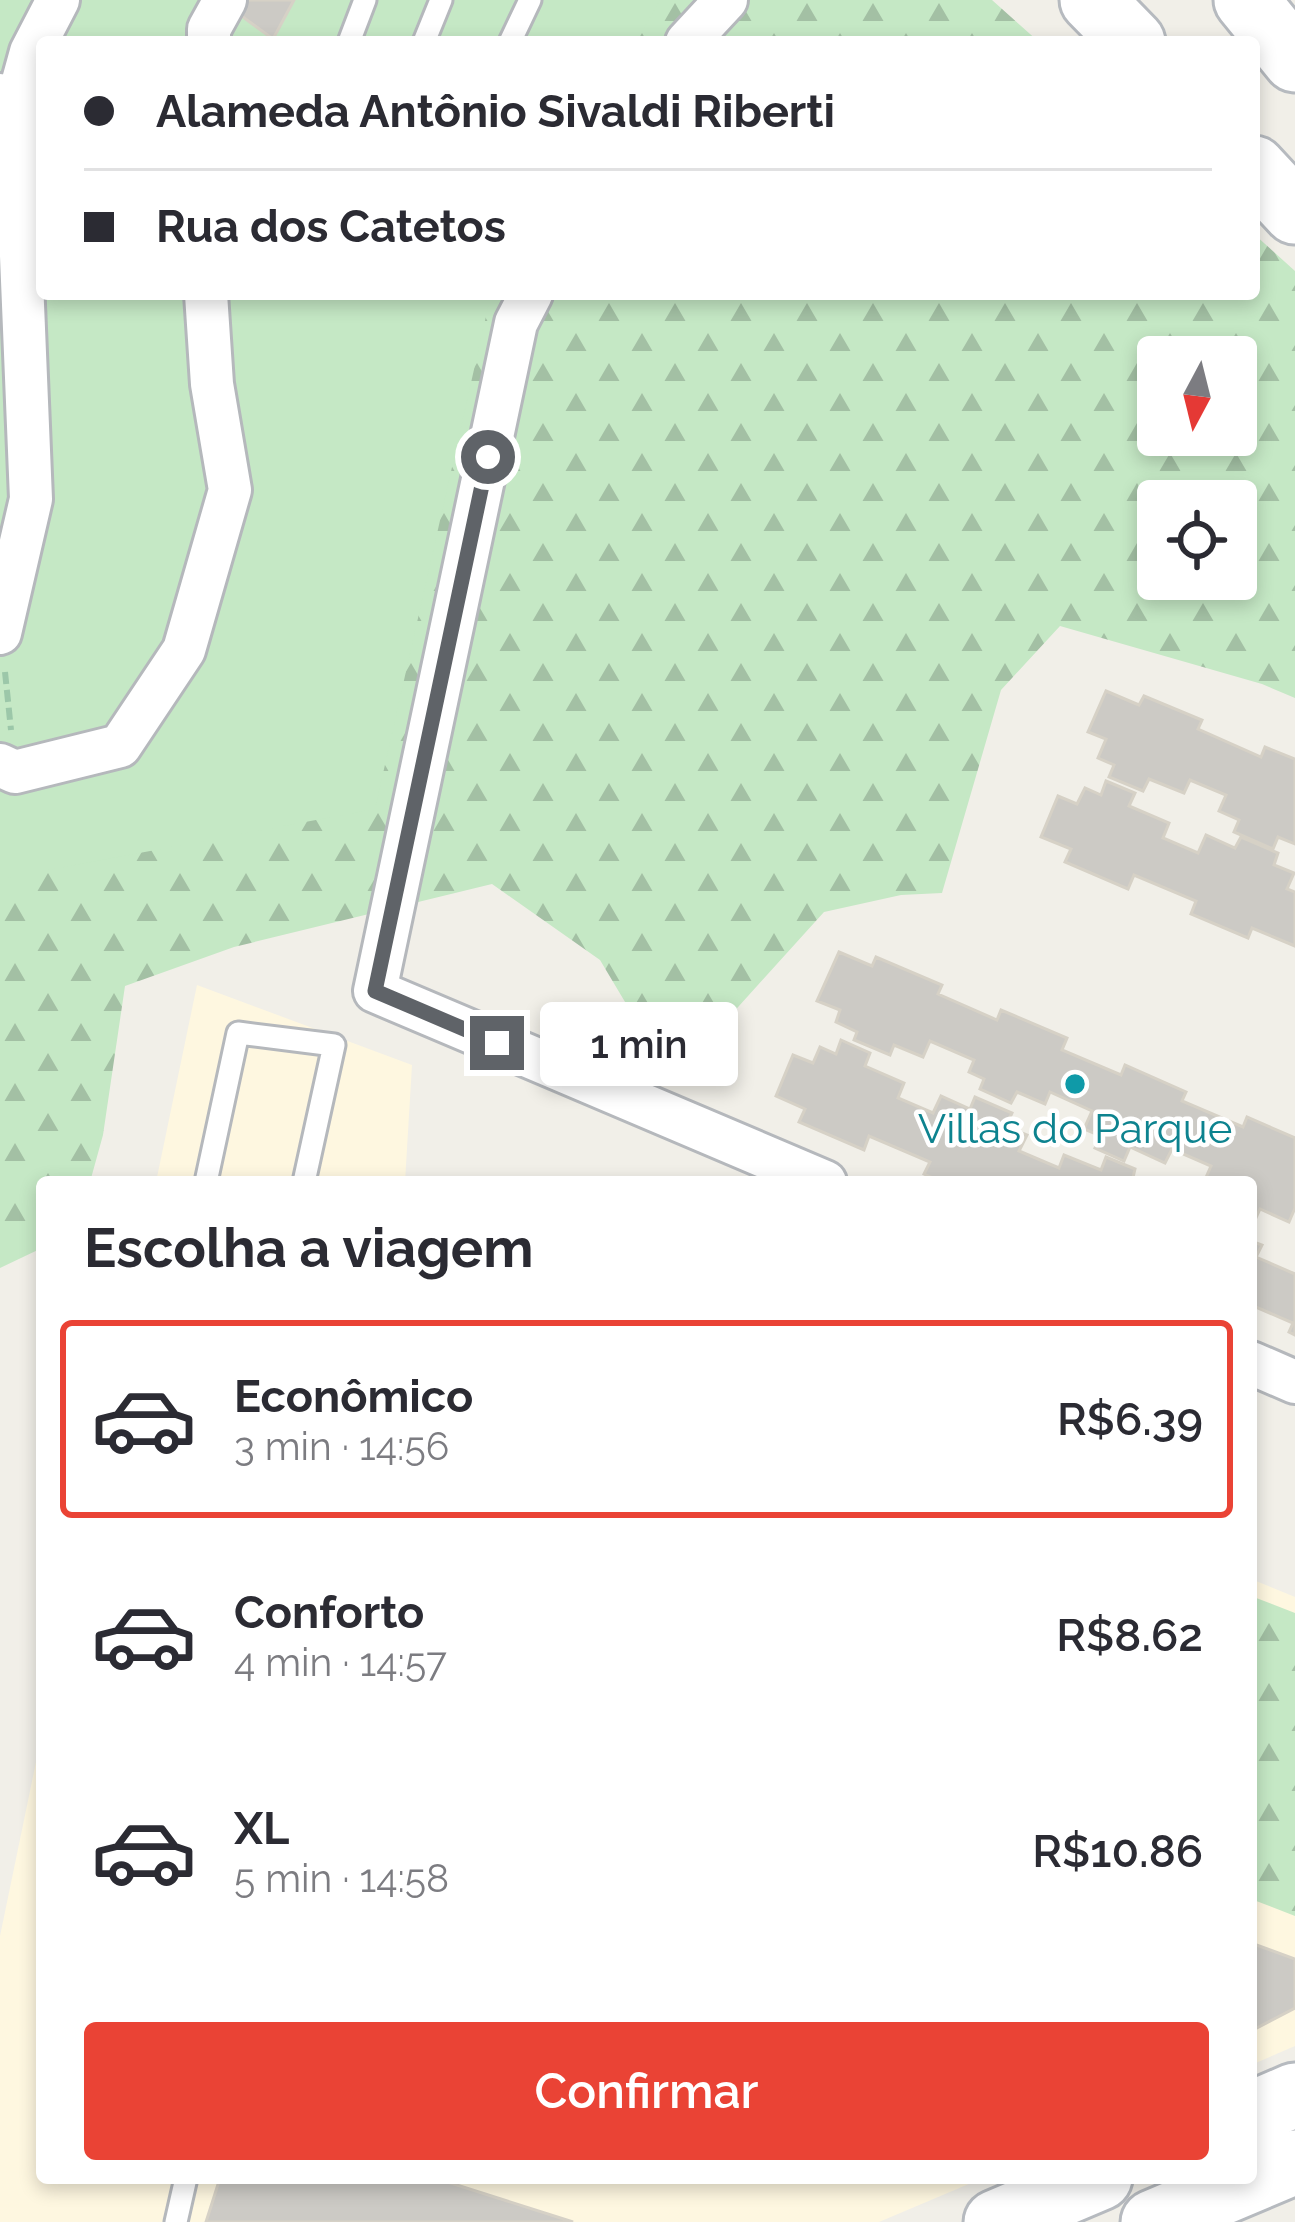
<!DOCTYPE html>
<html lang="pt">
<meta charset="utf-8">
<style>
body{margin:0;font-family:Raleway,sans-serif;background:#f2f2f3;color:#2b2b33;height:100vh;display:flex;flex-direction:column;font-size:45px;white-space:nowrap}
*{box-sizing:border-box;margin:0}
p{font-size:39px;color:#7c7c81}
.icon{flex:none;width:66px;height:66px;fill:none;stroke:currentColor;stroke-width:2;stroke-linecap:round;stroke-linejoin:round}
.map{position:relative;flex:1;overflow:hidden}
.side{position:absolute;left:36px;top:1176px;width:1221px;height:1008px;display:flex;flex-direction:column;background:#fff;border-radius:12px;box-shadow:0 6px 18px #0003}
.side>*{flex:none}
.top-card{position:absolute;left:36px;top:36px;width:1224px;height:264px;border-radius:12px;box-shadow:0 6px 18px #0003;display:grid;align-content:center;height:264px;padding:0 48px;background:#fff}
.needle{width:78px;rotate:187deg}
.controls{position:absolute;left:1137px;top:336px;display:grid;gap:24px}
.controls a{display:grid;place-items:center;width:120px;height:120px;border-radius:12px;background:#fff;box-shadow:0 6px 18px #0003;font-size:60px}
.end{position:absolute;width:54px;height:54px;margin:-27px;border:15px solid #5f6368;background:#fff;box-shadow:0 0 0 6px #fff}
.from{border-radius:50%}
.bubble{position:absolute;height:84px;border-radius:12px;background:#fff;box-shadow:0 6px 18px #0003;font-size:39px;font-weight:600;line-height:84px;text-align:center}
.top-card b{display:flex;align-items:center;gap:42px;height:114px;font-size:45px}
.top-card b+b{border-top:3px solid #e1e1e2}
.top-card i{width:30px;height:30px;background:#2b2b33}
ul{padding:0;list-style:none}
li{display:flex;align-items:center;gap:36px;height:198px;margin:0 24px 18px;padding:0 24px;border:6px solid transparent;border-radius:12px}
li div{flex:1}
li b{display:block;font-size:45px}
li em{font-style:normal;font-weight:600}
li.selected{border-color:#ea4335}
li>.icon{width:108px;height:108px;stroke-width:1.5}
h2{padding:0 48px;font-size:54px;line-height:144px}
.primary-button{display:flex;gap:24px;margin-top:auto;padding:24px 48px}
.primary-button a{flex:1;height:138px;border-radius:12px;background:#ea4335;color:#fff;font-size:48px;font-weight:600;line-height:138px;text-align:center}
.map>svg:first-child{display:block}
</style>
<div class="map">
<svg width="1295" height="2222" viewBox="0 0 1295 2222">
<defs>
<pattern id="forest-firs" width="22" height="20" patternUnits="userSpaceOnUse" patternTransform="scale(3)"><rect width="22" height="20" fill="#c5e8c5"/><path d="M5 1l3.5 6h-7zM16 11l3.5 6h-7z" fill="#a3c0a4"/></pattern>
</defs>
<rect width="100%" height="100%" fill="#f1efe8"/>
<!-- commercial -->
<g fill="#fef7e0">
<path d="M 197,985 L 412,1065 L 405,1182 L 156,1182 Z"/>
<path d="M 1251,1579 L 1295,1597 L 1295,2046 L 1251,2065 Z"/>
<path d="M 42,1733 L 42,2178 L 983,2178 L 879,2222 L 0,2222 L 0,1936 Z"/>
</g>
<!-- forest -->
<g fill="url(#forest-firs)" fill-rule="evenodd">
<path d="M 0,0 L 992,0 L 1039,42 L 42,42 L 42,294 L 1254,294 L 1254,234 L 1295,271 L 1295,698 L 1262,684 L 1060,626 L 1001,690 L 942,893 L 901,895 L 824,912 L 711,1037 L 634,1017 L 600,960 L 492,884 L 234,947 L 125,986 L 103,1135 L 90,1182 L 42,1182 L 42,1248 L 0,1268 ZM 1158,357 L 1236,357 L 1236,435 L 1158,435 ZM 1158,501 L 1236,501 L 1236,579 L 1158,579 Z"/>
<path d="M 1251,1596 L 1295,1613 L 1295,1916 L 1251,1899 Z"/>
</g>
<!-- park -->
<path fill="#c5e8c5" d="M 0,0 L 660,0 L 636,42 L 42,42 L 42,294 L 491,294 L 375,809 L 0,879 Z"/>
<!-- building -->
<g fill="#cccac5" stroke="#d6d1c6" stroke-width="3">
<path d="M 244,0 L 294,0 L 273,39 L 236,12 Z"/>
<path d="M 1106,691 L 1139,705 L 1144,696 L 1202,720 L 1198,729 L 1261,757 L 1265,747 L 1295,759 L 1295,844 L 1278,837 L 1273,849 L 1234,832 L 1239,820 L 1219,811 L 1226,795 L 1190,780 L 1184,793 L 1149,779 L 1143,791 L 1109,777 L 1114,765 L 1098,758 L 1106,739 L 1088,732 Z"/>
<path d="M 1106,781 L 1135,793 L 1129,806 L 1169,823 L 1163,838 L 1198,853 L 1206,835 L 1235,848 L 1241,837 L 1278,853 L 1274,865 L 1294,873 L 1287,889 L 1295,892 L 1295,946 L 1252,928 L 1248,938 L 1191,914 L 1196,901 L 1134,875 L 1128,889 L 1065,862 L 1071,849 L 1041,837 L 1058,796 L 1077,804 L 1085,788 L 1101,795 Z"/>
<path d="M 839,952 L 872,966 L 876,957 L 942,985 L 938,994 L 997,1020 L 1001,1010 L 1067,1038 L 1062,1050 L 1121,1075 L 1125,1065 L 1186,1092 L 1182,1101 L 1243,1127 L 1247,1117 L 1295,1138 L 1295,1208 L 1289,1222 L 1260,1209 L 1255,1220 L 1251,1218 L 1251,1182 L 1204,1182 L 1211,1166 L 1172,1149 L 1165,1163 L 1130,1147 L 1124,1161 L 1095,1148 L 1101,1136 L 1084,1129 L 1092,1111 L 1050,1092 L 1045,1104 L 1017,1092 L 1011,1103 L 980,1089 L 984,1079 L 969,1072 L 974,1060 L 930,1041 L 923,1057 L 894,1045 L 890,1055 L 854,1040 L 857,1032 L 836,1022 L 840,1010 L 817,1001 Z"/>
<path d="M 841,1040 L 870,1053 L 865,1066 L 904,1083 L 898,1098 L 933,1113 L 941,1096 L 970,1109 L 975,1097 L 1012,1113 L 1006,1126 L 1027,1135 L 1019,1151 L 1059,1168 L 1064,1155 L 1101,1170 L 1106,1157 L 1135,1169 L 1132,1182 L 942,1182 L 924,1174 L 930,1162 L 869,1136 L 864,1150 L 799,1122 L 805,1109 L 776,1096 L 793,1055 L 813,1063 L 820,1047 L 836,1054 Z"/>
<path d="M 1251,1241 L 1262,1245 L 1256,1257 L 1295,1274 L 1295,1335 L 1289,1332 L 1293,1323 L 1251,1305 Z"/>
<path d="M 1251,1943 L 1295,1959 L 1295,2008 L 1251,2031 Z"/>
<path d="M 220,2178 L 435,2178 L 573,2222 L 206,2222 Z"/>
</g>
<g fill="none" stroke-linecap="round" stroke-linejoin="round">
<defs>
<g id="lane">
<path d="M 349,42 L 365,0"/>
<path d="M 424,42 L 441,0"/>
<path d="M 510,42 L 530,0"/>
<path d="M 206,1182 L 238,1033 L 334,1045 L 304,1182"/>
<path d="M 176,2222 L 186,2178"/>
</g>
<g id="street">
<path d="M 209,42 L 209,29 L 225,0"/>
<path d="M 687,42 L 726,0"/>
<path d="M 0,95 L 15,110 L 31,52 L 58,0"/>
<path d="M 531,294 L 516,323 L 375,991 L 825,1182"/>
<path d="M 0,633 L 31,499 L 15,110"/>
<path d="M 0,765 L 15,772 L 120,746 L 184,650 L 230,490 L 212,384 L 206,294"/>
<path d="M 1251,1363 L 1295,1382"/>
</g>
<g id="secondary">
<path d="M 1092,0 L 1133,42"/>
<path d="M 1246,0 L 1295,60"/>
<path d="M 1254,168 L 1295,212"/>
<path d="M 1251,2114 L 1295,2095"/>
<path d="M 996,2222 L 1100,2178"/>
<path d="M 1153,2222 L 1295,2162"/>
</g>
</defs>
<!-- lane casing -->
<use href="#lane" stroke="#b5b8bc" stroke-width="27"/>
<!-- street casing -->
<use href="#street" stroke="#b5b8bc" stroke-width="48"/>
<!-- secondary casing -->
<use href="#secondary" stroke="#b6babf" stroke-width="69"/>
<!-- path -->
<path stroke="#9cc7a9" stroke-width="6" stroke-dasharray="12 6" stroke-linecap="butt" d="M 5,672 L 11,730"/>
<!-- lane -->
<use href="#lane" stroke="#fff" stroke-width="21"/>
<!-- street -->
<use href="#street" stroke="#fff" stroke-width="42"/>
<!-- secondary -->
<use href="#secondary" stroke="#fff" stroke-width="63"/>
</g>
<g fill="none" stroke-linecap="round" stroke-linejoin="round">
<!-- route -->
<path stroke="#5f6368" stroke-width="15" d="M 488,457 L 375,991 L 497,1043"/>
</g>
<!-- markers -->
<circle fill="#0f9aa8" stroke="#fff" stroke-width="4.5" cx="1075" cy="1084" r="12"/>
<g text-anchor="middle" dominant-baseline="central" stroke-width="9" stroke-linejoin="round" paint-order="stroke">
<!-- culture labels -->
<g font-size="42" fill="#0d838f" stroke="#fff">
<text x="1075" y="1128">Villas do Parque</text>
</g>
</g>
</svg>
<div class="controls">
<a><svg class="needle" viewBox="-14 -14 28 28"><path d="M0-13l5 13h-10z" fill="#e53935"/><path d="M0 13l5-13h-10z" fill="#7c7c81"/></svg></a>
<a><svg class="icon" aria-label="locate" viewBox="0 0 24 24"><circle cx="12" cy="12" r="6"/><path d="M12 2v4M12 18v4M2 12h4M18 12h4"/></svg></a>
</div>
<i class="end from" style="left:488px;top:457px"></i>
<i class="end" style="left:497px;top:1043px"></i>
<div class="bubble" style="left:540px;top:1002px;width:198px">1 min</div>
<div class="top-card">
<b><i class="from"></i>Alameda Antônio Sivaldi Riberti</b>
<b><i></i>Rua dos Catetos</b>
</div>
<section class="side">
<h2>Escolha a viagem</h2>
<ul>
<li class="selected"><svg class="icon" aria-label="car" viewBox="0 0 24 24"><path d="M5 17H2v-5l4-1 3-4h7l3 4 3 1v5h-3M9 17h6M6 11h13"/><circle cx="7" cy="17" r="2"/><circle cx="17" cy="17" r="2"/></svg><div><b>Econômico</b><p>3 min · 14:56</p></div><em>R$6.39</em></li>
<li><svg class="icon" aria-label="car" viewBox="0 0 24 24"><path d="M5 17H2v-5l4-1 3-4h7l3 4 3 1v5h-3M9 17h6M6 11h13"/><circle cx="7" cy="17" r="2"/><circle cx="17" cy="17" r="2"/></svg><div><b>Conforto</b><p>4 min · 14:57</p></div><em>R$8.62</em></li>
<li><svg class="icon" aria-label="car" viewBox="0 0 24 24"><path d="M5 17H2v-5l4-1 3-4h7l3 4 3 1v5h-3M9 17h6M6 11h13"/><circle cx="7" cy="17" r="2"/><circle cx="17" cy="17" r="2"/></svg><div><b>XL</b><p>5 min · 14:58</p></div><em>R$10.86</em></li>
</ul>
<div class="primary-button"><a>Confirmar</a></div>
</section>
</div>
